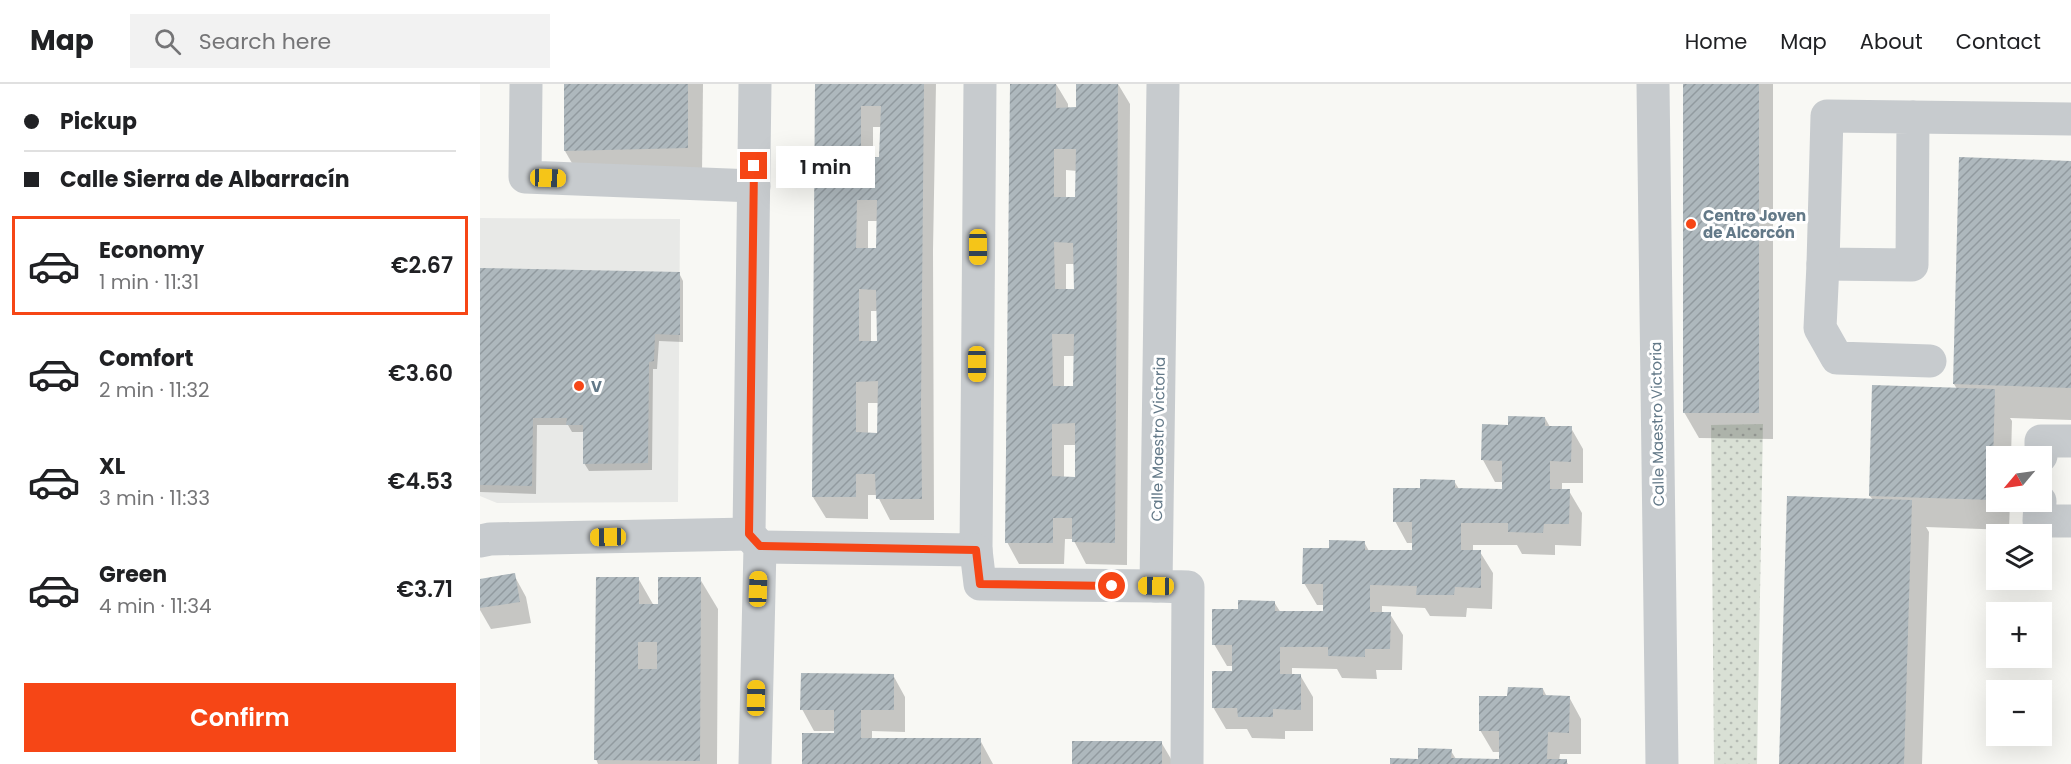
<!DOCTYPE html>
<meta charset="utf-8">
<style>
body{margin:0;font-family:Poppins,sans-serif;background:#f2f2f2;color:#202124;height:100vh;display:flex;flex-direction:column;font-size:22px;white-space:nowrap}
*{box-sizing:border-box;margin:0}
p{font-size:20px;color:#757577}
.icon{flex:none;width:33px;height:33px;fill:none;stroke:currentColor;stroke-width:2;stroke-linecap:round;stroke-linejoin:round}
.map{position:relative;flex:1;overflow:hidden}
.drawer{display:flex;flex-direction:column;background:#fff;width:480px}
.drawer>*{flex:none}
.guide{display:grid;align-content:center;height:132px;padding:0 24px;background:#fff}
.needle{width:39px;rotate:241deg}
.fabs{position:absolute;left:1506px;top:362px;display:grid;gap:12px}
.fabs a{display:grid;place-items:center;width:66px;height:66px;border-radius:0px;background:#fff;box-shadow:0 6px 24px #0002;font-size:30px}
.end{position:absolute;width:27px;height:27px;margin:-14px;border:8px solid #f64616;background:#fff;box-shadow:0 0 0 3px #fff}
.from{border-radius:50%}
.bubble{position:absolute;height:42px;border-radius:0px;background:#fff;box-shadow:0 6px 24px #0002;font-size:20px;font-weight:600;line-height:42px;text-align:center}
.car{position:absolute;width:18px;height:36px;margin:-18px -9px;border-radius:8px;box-shadow:0 0 4px 2px #0007;background:linear-gradient(#f5c518 24%,#345 0 40%,#f5c518 0 76%,#345 0 86%,#f5c518 0)}
.guide b{display:flex;align-items:center;gap:21px;height:57px;font-size:22px}
.guide b+b{border-top:2px solid #e0e0e0}
.guide i{width:15px;height:15px;background:#202124}
ul{padding:0;list-style:none}
li{display:flex;align-items:center;gap:18px;height:99px;margin:0 12px 9px;padding:0 12px;border:3px solid transparent;border-radius:0px}
li div{flex:1}
li b{display:block;font-size:22px}
li em{font-style:normal;font-weight:600}
li.selected{border-color:#f64616}
li>.icon{width:54px;height:54px;stroke-width:1.5}
.button{display:flex;gap:12px;margin-top:auto;padding:12px 24px}
.button a{flex:1;height:69px;border-radius:0px;background:#f64616;color:#fff;font-size:24px;font-weight:600;line-height:69px;text-align:center}
header{display:flex;align-items:center;gap:36px;box-sizing:border-box;height:84px;padding:0 30px;background:#fff;border-bottom:2px solid #e0e0e0}
header strong{font-size:28px}
nav{display:flex;gap:33px;margin-inline-start:auto;font-size:21px}
.search{width:420px;height:54px;background:#f2f2f2;display:flex;align-items:center;gap:15px;box-sizing:border-box;padding:0 21px;border-radius:0px;color:#757577;font-size:22px}
main{display:flex;flex:1;min-height:0}
.map>svg:first-child{display:block}
</style>
<header>
<strong>Map</strong>
<div class="search"><svg class="icon" aria-label="search" viewBox="0 0 24 24"><circle cx="10" cy="10" r="6"/><path d="M15 15l6 6"/></svg>Search here</div>
<nav><a>Home</a><a>Map</a><a>About</a><a>Contact</a></nav>
</header>
<main>
<section class="drawer">
<div class="guide">
<b><i class="from"></i>Pickup</b>
<b><i></i>Calle Sierra de Albarracín</b>
</div>
<ul>
<li class="selected"><svg class="icon" aria-label="car" viewBox="0 0 24 24"><path d="M5 17H2v-5l4-1 3-4h7l3 4 3 1v5h-3M9 17h6M6 11h13"/><circle cx="7" cy="17" r="2"/><circle cx="17" cy="17" r="2"/></svg><div><b>Economy</b><p>1 min · 11:31</p></div><em>€2.67</em></li>
<li><svg class="icon" aria-label="car" viewBox="0 0 24 24"><path d="M5 17H2v-5l4-1 3-4h7l3 4 3 1v5h-3M9 17h6M6 11h13"/><circle cx="7" cy="17" r="2"/><circle cx="17" cy="17" r="2"/></svg><div><b>Comfort</b><p>2 min · 11:32</p></div><em>€3.60</em></li>
<li><svg class="icon" aria-label="car" viewBox="0 0 24 24"><path d="M5 17H2v-5l4-1 3-4h7l3 4 3 1v5h-3M9 17h6M6 11h13"/><circle cx="7" cy="17" r="2"/><circle cx="17" cy="17" r="2"/></svg><div><b>XL</b><p>3 min · 11:33</p></div><em>€4.53</em></li>
<li><svg class="icon" aria-label="car" viewBox="0 0 24 24"><path d="M5 17H2v-5l4-1 3-4h7l3 4 3 1v5h-3M9 17h6M6 11h13"/><circle cx="7" cy="17" r="2"/><circle cx="17" cy="17" r="2"/></svg><div><b>Green</b><p>4 min · 11:34</p></div><em>€3.71</em></li>
</ul>
<div class="button"><a>Confirm</a></div>
</section>
<div class="map">
<svg width="1591" height="680" viewBox="0 0 1591 680">
<defs>
<pattern id="grass-dots" width="8" height="8" patternUnits="userSpaceOnUse" patternTransform="scale(1.5)"><rect width="8" height="8" fill="#d9e0d5"/><path d="M2 2h.1M6 6h.1" fill="none" stroke="#b4bab3" stroke-width="1.8" stroke-linecap="round"/></pattern>
<pattern id="building-hatch" width="6" height="6" patternUnits="userSpaceOnUse" patternTransform="scale(1.5)"><rect width="6" height="6" fill="#aeb8bd"/><path d="M-1 1l2-2M0 6l6-6M5 7l2-2" fill="none" stroke="#919a9f"/></pattern>
</defs>
<rect width="100%" height="100%" fill="#f8f8f4"/>
<!-- built -->
<path fill="#e8e9e7" d="M 0,134 L 200,135 L 198,418 L 17,419 L 0,412 Z"/>
<!-- grass -->
<path fill="url(#grass-dots)" d="M 1283,340 L 1277,680 L 1234,680 L 1231,341 Z"/>
<!-- shadow -->
<g fill="#0003" fill-rule="evenodd">
<path d="M 85,0 L 223,0 L 222,90 L 100,93 L 85,67 Z"/>
<path d="M 336,0 L 456,0 L 453,166 L 454,436 L 410,436 L 397,411 L 388,411 L 388,435 L 346,434 L 333,413 ZM 393,43 L 401,43 L 400,74 L 393,74 ZM 388,137 L 398,137 L 397,165 L 388,165 ZM 391,227 L 398,227 L 399,258 L 391,258 ZM 388,319 L 399,319 L 398,350 L 388,350 Z"/>
<path d="M 532,0 L 576,0 L 588,20 L 588,25 L 597,25 L 597,0 L 638,0 L 650,20 L 647,481 L 606,480 L 593,455 L 585,455 L 584,480 L 539,480 L 527,458 ZM 586,86 L 597,87 L 597,115 L 586,115 ZM 586,180 L 595,180 L 595,207 L 586,207 ZM 584,272 L 595,272 L 595,304 L 584,303 ZM 584,361 L 597,361 L 597,395 L 584,394 Z"/>
<path d="M 1205,0 L 1293,0 L 1293,355 L 1219,354 L 1204,328 Z"/>
<path d="M 1591,79 L 1591,336 L 1530,334 L 1532,337 L 1531,372 L 1516,372 L 1516,417 L 1530,417 L 1529,446 L 1446,443 L 1449,448 L 1442,680 L 1301,680 L 1393,416 L 1390,412 L 1477,305 L 1474,300 Z"/>
<path d="M 0,185 L 199,189 L 203,197 L 203,258 L 179,257 L 177,285 L 173,285 L 172,386 L 109,387 L 104,379 L 105,348 L 92,348 L 88,341 L 57,341 L 56,410 L 0,408 Z"/>
<path d="M 1065,334 L 1070,343 L 1091,344 L 1103,365 L 1103,399 L 1082,399 L 1082,407 L 1089,407 L 1102,429 L 1101,462 L 1075,461 L 1075,471 L 1042,470 L 1037,461 L 993,461 L 993,467 L 1000,468 L 1013,489 L 1012,525 L 987,524 L 986,533 L 950,532 L 945,524 L 902,522 L 902,530 L 910,530 L 923,551 L 922,586 L 896,586 L 897,595 L 862,594 L 857,585 L 812,584 L 812,591 L 820,591 L 833,613 L 833,647 L 805,647 L 805,655 L 772,654 L 767,645 L 746,645 L 733,623 L 754,589 L 754,582 L 747,582 L 734,560 L 794,518 L 801,529 L 844,529 L 844,521 L 837,521 L 824,499 L 851,466 L 884,458 L 889,467 L 933,467 L 933,459 L 927,459 L 915,437 L 941,406 L 974,397 L 979,405 L 1023,406 L 1023,398 L 1015,398 L 1003,376 L 1030,342 Z"/>
<path d="M 34,491 L 46,513 L 51,539 L 11,545 L 0,526 L 0,496 Z"/>
<path d="M 158,494 L 174,522 L 179,522 L 220,495 L 238,525 L 237,680 L 118,680 L 116,675 Z"/>
<path d="M 413,591 L 425,613 L 425,648 L 392,647 L 392,656 L 500,656 L 513,680 L 324,680 L 355,651 L 355,647 L 334,647 L 322,625 Z"/>
<path d="M 1063,605 L 1067,613 L 1089,613 L 1101,635 L 1101,670 L 1080,670 L 1079,677 L 1086,677 L 1088,680 L 911,680 L 939,676 L 971,667 L 976,675 L 1020,677 L 1020,668 L 1013,668 L 1000,646 L 1029,614 Z"/>
<path d="M 681,658 L 694,680 L 593,680 Z"/>
</g>
<!-- building -->
<g fill="url(#building-hatch)" fill-rule="evenodd">
<path d="M 84,0 L 208,0 L 208,64 L 84,67 Z"/>
<path d="M 335,0 L 444,0 L 441,322 L 442,415 L 396,415 L 395,390 L 376,390 L 376,413 L 332,413 ZM 381,22 L 401,22 L 399,73 L 381,73 ZM 377,116 L 397,116 L 396,164 L 376,164 ZM 379,205 L 396,206 L 397,257 L 379,257 ZM 398,297 L 397,349 L 376,348 L 376,298 Z"/>
<path d="M 530,0 L 576,0 L 576,24 L 596,23 L 596,0 L 638,0 L 635,459 L 592,458 L 592,434 L 573,434 L 573,459 L 525,459 ZM 574,65 L 596,65 L 595,113 L 574,113 ZM 574,158 L 593,159 L 594,205 L 575,205 ZM 572,250 L 594,250 L 593,302 L 573,302 ZM 595,339 L 595,393 L 572,392 L 572,340 Z"/>
<rect x="1203" y="0" width="76" height="329"/>
<path d="M 1479,73 L 1591,77 L 1591,304 L 1473,300 Z"/>
<path d="M 0,184 L 200,188 L 200,251 L 175,250 L 174,277 L 169,278 L 168,379 L 103,380 L 103,341 L 86,341 L 87,334 L 53,334 L 52,402 L 0,401 Z"/>
<path d="M 1392,301 L 1515,305 L 1512,416 L 1389,412 Z"/>
<path d="M 1028,332 L 1065,333 L 1065,342 L 1092,342 L 1091,378 L 1070,377 L 1070,405 L 1090,405 L 1089,440 L 1064,440 L 1063,449 L 1028,448 L 1028,439 L 981,439 L 981,466 L 1001,466 L 1001,504 L 975,503 L 974,511 L 936,511 L 937,502 L 890,501 L 890,528 L 911,528 L 910,565 L 885,565 L 885,573 L 848,572 L 848,563 L 800,563 L 800,590 L 821,590 L 821,626 L 793,625 L 793,633 L 758,633 L 757,624 L 732,624 L 732,587 L 752,587 L 752,561 L 732,561 L 732,525 L 758,525 L 758,516 L 795,517 L 795,527 L 843,527 L 843,500 L 822,500 L 823,464 L 849,464 L 849,456 L 885,457 L 885,466 L 932,466 L 932,438 L 913,438 L 913,404 L 940,404 L 940,395 L 975,396 L 975,404 L 1022,405 L 1022,377 L 1001,376 L 1002,340 L 1028,341 Z"/>
<path d="M 1307,412 L 1432,416 L 1424,680 L 1299,680 Z"/>
<path d="M 35,489 L 40,518 L 0,524 L 0,495 Z"/>
<path d="M 116,493 L 159,493 L 159,520 L 178,520 L 178,493 L 221,493 L 220,677 L 114,676 ZM 158,558 L 177,558 L 177,585 L 158,585 Z"/>
<path d="M 321,589 L 414,590 L 414,626 L 381,626 L 381,654 L 501,654 L 501,680 L 322,680 L 322,649 L 354,649 L 354,626 L 320,626 Z"/>
<path d="M 1028,603 L 1063,604 L 1063,611 L 1090,612 L 1089,649 L 1068,648 L 1067,675 L 1087,675 L 1087,680 L 910,680 L 910,674 L 938,675 L 938,664 L 972,665 L 971,674 L 1019,675 L 1019,647 L 999,647 L 999,612 L 1027,612 Z"/>
<rect x="592" y="657" width="90" height="23"/>
</g>
<g fill="none" stroke-linecap="round" stroke-linejoin="round">
<!-- minor -->
<g stroke="#c7cbce" stroke-width="33">
<path d="M 46,0 L 45,93 L 274,102"/>
<path d="M 275,0 L 269,450 L 280,463 L 275,680"/>
<path d="M 683,0 L 676,502 L 708,503 L 707,680"/>
<path d="M 1173,0 L 1182,680"/>
<path d="M 1433,33 L 1432,181 L 1343,180 L 1347,32 L 1591,35"/>
<path d="M 1343,180 L 1340,244 L 1357,274 L 1450,277"/>
<path d="M 1561,372 L 1561,357 L 1591,357"/>
<path d="M 1560,417 L 1559,437 L 1591,437"/>
<path d="M 0,457 L 10,455 L 269,450"/>
<path d="M 280,463 L 496,466 L 500,0"/>
<path d="M 496,466 L 500,500 L 676,502"/>
</g>
</g>
<g fill="none" stroke-linecap="round" stroke-linejoin="round">
<!-- route -->
<path stroke="#f64616" stroke-width="8" d="M 274,82 L 269,450 L 280,462 L 496,466 L 500,500 L 632,502"/>
</g>
<!-- markers -->
<g fill="#f64616" stroke="#fff" stroke-width="2">
<circle cx="1211" cy="140" r="6"/>
<circle cx="99" cy="302" r="6"/>
</g>
<g text-anchor="middle" dominant-baseline="central" stroke-width="6" stroke-linejoin="round" paint-order="stroke">
<!-- poi labels -->
<g font-size="15" font-weight="bold" fill="#637988" stroke="#fff" text-anchor="start">
<text x="1223" y="131">Centro Joven<tspan x="1223" dy="17">de Alcorcón</tspan></text>
<text x="111" y="302">V</text>
</g>
<!-- street labels -->
<g font-size="15" fill="#637988" stroke="#fff">
<text transform="translate(1177 340) rotate(-91)">Calle Maestro Victoria</text>
<text transform="translate(678 355) rotate(-89)">Calle Maestro Victoria</text>
</g>
</g>
</svg>
<div class="fabs">
<a><svg class="needle" viewBox="-14 -14 28 28"><path d="M0-13l5 13h-10z" fill="#e53935"/><path d="M0 13l5-13h-10z" fill="#757577"/></svg></a>
<a><svg class="icon" aria-label="layers" viewBox="0 0 24 24"><path d="M12 4l9 5-9 5-9-5zM3 14l9 5 9-5"/></svg></a>
<a>+</a>
<a>−</a>
</div>
<i class="end from" style="left:632px;top:502px"></i>
<i class="end" style="left:274px;top:82px"></i>
<div class="bubble" style="left:296px;top:62px;width:99px">1 min</div>
<i class="car" style="left:68px;top:94px;rotate:92deg"></i>
<i class="car" style="left:498px;top:163px;rotate:180deg"></i>
<i class="car" style="left:497px;top:280px;rotate:180deg"></i>
<i class="car" style="left:128px;top:453px;rotate:269deg"></i>
<i class="car" style="left:676px;top:502px;rotate:271deg"></i>
<i class="car" style="left:278px;top:505px;rotate:2deg"></i>
<i class="car" style="left:276px;top:614px;rotate:1deg"></i>
</div>
</main>
